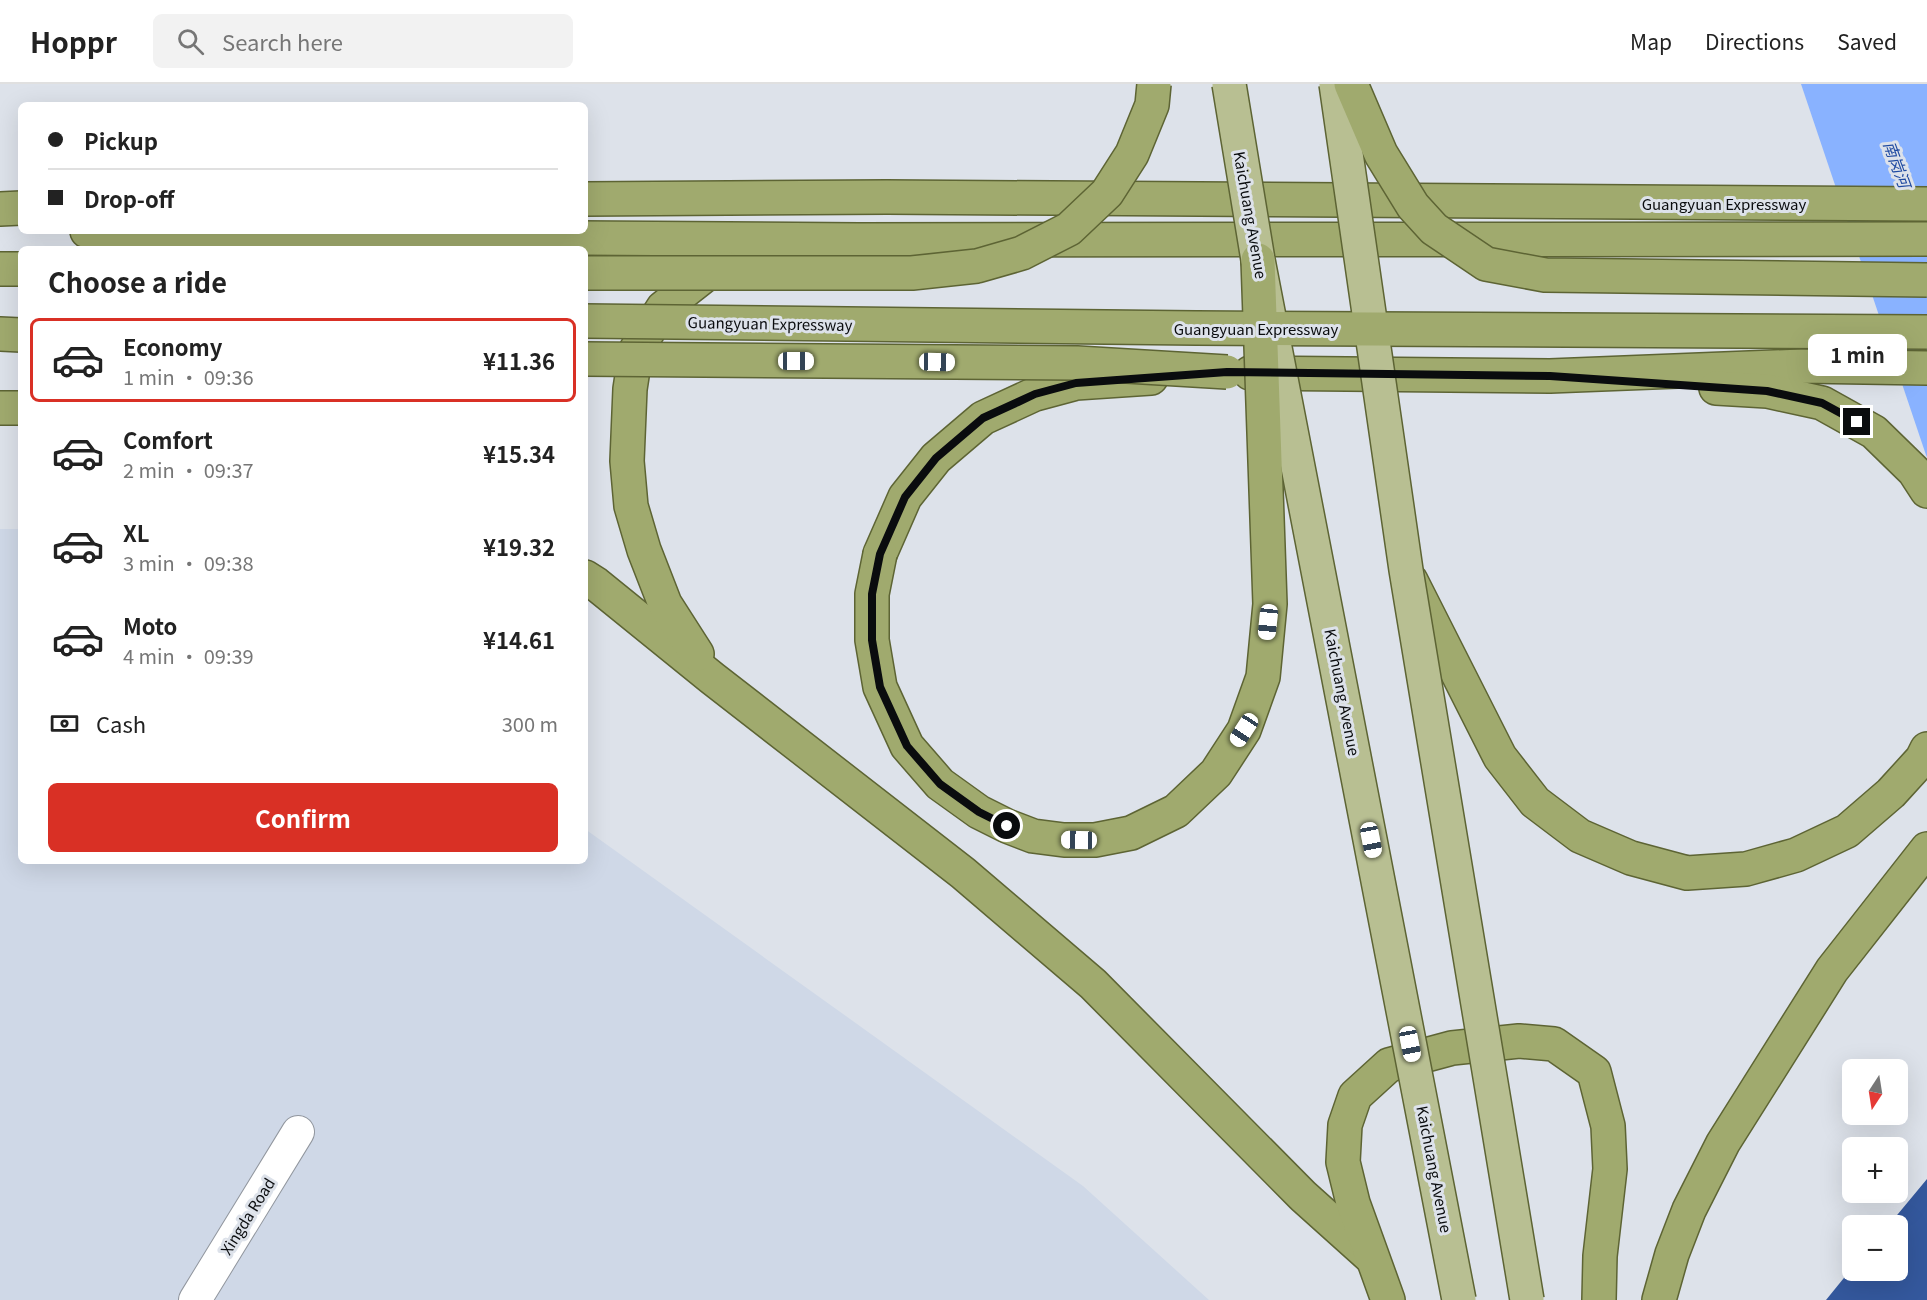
<!DOCTYPE html>
<meta charset="utf-8">
<style>
body{margin:0;font-family:Georgia,"Noto Sans SC",serif;background:#f2f2f2;color:#222;height:100vh;display:flex;flex-direction:column;font-size:22px;white-space:nowrap}
*{box-sizing:border-box;margin:0}
p{font-size:20px;color:#767676}
.icon{flex:none;width:33px;height:33px;fill:none;stroke:currentColor;stroke-width:2;stroke-linecap:round;stroke-linejoin:round}
.map{position:relative;flex:1;overflow:hidden}
.drawer{position:absolute;left:18px;top:162px;width:570px;height:618px;display:flex;flex-direction:column;background:#fff;border-radius:9px;box-shadow:0 6px 24px #0002}
.drawer>*{flex:none}
.hud{position:absolute;left:18px;top:18px;width:570px;height:132px;border-radius:9px;box-shadow:0 6px 24px #0002;display:grid;align-content:center;height:132px;padding:0 30px;background:#fff}
.needle{width:39px;rotate:192deg}
.buttons{position:absolute;left:1842px;top:975px;display:grid;gap:12px}
.buttons a{display:grid;place-items:center;width:66px;height:66px;border-radius:9px;background:#fff;box-shadow:0 6px 24px #0002;font-size:30px}
.end{position:absolute;width:27px;height:27px;margin:-14px;border:8px solid #0a0c0e;background:#fff;box-shadow:0 0 0 3px #fff}
.from{border-radius:50%}
.bubble{position:absolute;height:42px;border-radius:9px;background:#fff;box-shadow:0 6px 24px #0002;font-size:20px;font-weight:700;line-height:42px;text-align:center}
.car{position:absolute;width:18px;height:36px;margin:-18px -9px;border-radius:8px;box-shadow:0 0 4px 2px #0007;background:linear-gradient(#fff 24%,#345 0 40%,#fff 0 76%,#345 0 86%,#fff 0)}
.hud b{display:flex;align-items:center;gap:21px;height:57px;font-size:22px}
.hud b+b{border-top:2px solid #e0e0e0}
.hud i{width:15px;height:15px;background:#222}
ul{padding:0;list-style:none}
li{display:flex;align-items:center;gap:18px;height:84px;margin:0 12px 9px;padding:0 18px;border:3px solid transparent;border-radius:9px}
li div{flex:1}
li b{display:block;font-size:22px}
li em{font-style:normal;font-weight:700}
li.active{border-color:#d93025}
li>.icon{width:54px;height:54px;stroke-width:1.5}
h2{padding:0 30px;font-size:27px;line-height:72px}
.pay{display:flex;align-items:center;gap:15px;height:66px;padding:0 30px;font-size:22px}
.pay p{margin-inline-start:auto}
.action{display:flex;gap:12px;margin-top:auto;padding:12px 30px}
.action a{flex:1;height:69px;border-radius:9px;background:#d93025;color:#fff;font-size:24px;font-weight:700;line-height:69px;text-align:center}
header{display:flex;align-items:center;gap:36px;box-sizing:border-box;height:84px;padding:0 30px;background:#fff;border-bottom:2px solid #e0e0e0}
header strong{font-size:28px}
nav{display:flex;gap:33px;margin-inline-start:auto;font-size:21px}
.search{width:420px;height:54px;background:#f2f2f2;display:flex;align-items:center;gap:15px;box-sizing:border-box;padding:0 21px;border-radius:9px;color:#767676;font-size:22px}
.map>svg:first-child{display:block}
</style>
<header>
<strong>Hoppr</strong>
<div class="search"><svg class="icon" aria-label="search" viewBox="0 0 24 24"><circle cx="10" cy="10" r="6"/><path d="M15 15l6 6"/></svg>Search here</div>
<nav><a>Map</a><a>Directions</a><a>Saved</a></nav>
</header>
<div class="map">
<svg width="1927" height="1216" viewBox="0 0 1927 1216">
<rect width="100%" height="100%" fill="#dde2ea"/>
<!-- built -->
<path fill="#cfd8e7" d="M 0,445 L 21,445 L 21,777 L 585,777 L 585,745 L 1083,1102 L 1209,1216 L 0,1216 Z"/>
<!-- water -->
<path fill="#89b2ff" d="M 1801,0 L 1927,0 L 1927,373 L 1926,371 Z"/>
<!-- building -->
<path fill="#34589d" d="M 1927,1095 L 1927,1216 L 1826,1216 L 1852,1184 L 1852,1186 L 1898,1186 L 1898,1142 L 1888,1142 Z"/>
<g fill="none" stroke-linecap="round" stroke-linejoin="round">
<defs>
<path id="minor" d="M 195,1216 L 298,1048"/>
<g id="trunk">
<path d="M 585,115 L 887,113 L 1927,120"/>
<path d="M 0,125 L 21,124"/>
<path d="M 87,147 L 291,152 L 859,156 L 1927,155"/>
<path d="M 0,185 L 21,185"/>
<path d="M 0,250 L 21,251"/>
<path d="M 1250,289 L 1550,292 L 1802,282 L 1927,284"/>
<path d="M 1716,304 L 1767,307 L 1822,319 L 1874,348 L 1914,387 L 1927,407"/>
<path d="M 0,324 L 21,324"/>
<path d="M 880,470 L 905,413 L 936,374 L 983,334 L 1035,310 L 1076,299 L 1151,294"/>
<path d="M 585,493 L 596,500 L 712,594 L 963,789 L 1093,900 L 1303,1112 L 1371,1173"/>
<path d="M 1411,497 L 1500,673 L 1535,718 L 1580,752 L 1631,774 L 1687,789 L 1746,785 L 1796,771 L 1847,747 L 1891,709 L 1922,675 L 1927,665"/>
<path d="M 697,570 L 665,520 L 644,466 L 631,422 L 627,377 L 630,305 L 636,266 L 663,224 L 705,191 L 725,184"/>
<path d="M 1388,1216 L 1353,1119 L 1343,1078 L 1345,1041 L 1355,1012 L 1389,981 L 1452,964 L 1519,957 L 1554,960 L 1594,988 L 1608,1042 L 1610,1085 L 1600,1172 L 1599,1216"/>
<path d="M 1659,1216 L 1672,1170 L 1689,1126 L 1723,1059 L 1832,886 L 1927,765"/>
</g>
</defs>
<!-- minor casing -->
<use href="#minor" stroke="#91969e" stroke-width="34"/>
<!-- trunk casing -->
<use href="#trunk" stroke="#5d6434" stroke-width="36"/>
<!-- minor -->
<use href="#minor" stroke="#fff" stroke-width="32"/>
<!-- trunk -->
<use href="#trunk" stroke="#a0aa6e" stroke-width="33"/>
<defs>
<g id="primary-bridge">
<path d="M 1229,0 L 1258,176 L 1459,1216"/>
<path d="M 1336,0 L 1406,486 L 1527,1216"/>
</g>
<g id="trunk-bridge">
<path d="M 1351,0 L 1381,70 L 1413,122 L 1434,145 L 1486,180 L 1545,191 L 1927,196"/>
<path d="M 585,189 L 912,189 L 977,182 L 1022,169 L 1069,145 L 1107,109 L 1132,70 L 1152,21 L 1154,0"/>
<path d="M 585,237 L 1196,244 L 1927,248"/>
<path d="M 585,275 L 1077,279 L 1227,288"/>
<path d="M 880,470 L 872,510 L 872,556 L 880,603 L 907,662 L 940,700 L 979,728 L 1007,742 L 1033,752 L 1064,756 L 1095,756 L 1131,749 L 1176,727 L 1216,689 L 1244,646 L 1263,593 L 1270,520 L 1258,176"/>
</g>
</defs>
<!-- primary-bridge casing -->
<use href="#primary-bridge" stroke="#5d6434" stroke-width="36" stroke-linecap="butt"/>
<!-- trunk-bridge casing -->
<use href="#trunk-bridge" stroke="#5d6434" stroke-width="36" stroke-linecap="butt"/>
<!-- primary-bridge -->
<use href="#primary-bridge" stroke="#b8bf92" stroke-width="33"/>
<!-- trunk-bridge -->
<use href="#trunk-bridge" stroke="#a0aa6e" stroke-width="33"/>
</g>
<g fill="none" stroke-linecap="round" stroke-linejoin="round">
<!-- route -->
<path stroke="#0a0c0e" stroke-width="8" d="M 1007,742 L 979,728 L 940,700 L 907,662 L 880,603 L 872,556 L 872,510 L 880,470 L 905,413 L 936,374 L 983,334 L 1018,318 L 1035,310 L 1076,299 L 1227,288 L 1550,292 L 1767,307 L 1822,319 L 1857,338"/>
</g>
<g text-anchor="middle" dominant-baseline="central" stroke-width="6" stroke-linejoin="round" paint-order="stroke">
<!-- street labels -->
<g font-size="15" fill="#0a0c0e" stroke="#dde2ea">
<text x="1724" y="119">Guangyuan Expressway</text>
<text transform="translate(1251 131) rotate(80)">Kaichuang Avenue</text>
<text transform="translate(770 239) rotate(1)">Guangyuan Expressway</text>
<text x="1256" y="244">Guangyuan Expressway</text>
<text transform="translate(1343 608) rotate(79)">Kaichuang Avenue</text>
<text transform="translate(1435 1085) rotate(79)">Kaichuang Avenue</text>
<text transform="translate(247 1132) rotate(-58)">Xingda Road</text>
</g>
<!-- water labels -->
<g font-size="16" font-style="italic" fill="#1f4aa1" stroke="#dde2ea">
<text transform="translate(1898 80) rotate(70)">南岗河</text>
</g>
</g>
</svg>
<div class="buttons">
<a><svg class="needle" viewBox="-14 -14 28 28"><path d="M0-13l5 13h-10z" fill="#e53935"/><path d="M0 13l5-13h-10z" fill="#767676"/></svg></a>
<a>+</a>
<a>−</a>
</div>
<i class="end from" style="left:1007px;top:742px"></i>
<i class="end" style="left:1857px;top:338px"></i>
<div class="bubble" style="left:1808px;top:250px;width:99px">1 min</div>
<i class="car" style="left:796px;top:277px;rotate:90deg"></i>
<i class="car" style="left:937px;top:278px;rotate:91deg"></i>
<i class="car" style="left:1268px;top:538px;rotate:186deg"></i>
<i class="car" style="left:1244px;top:646px;rotate:213deg"></i>
<i class="car" style="left:1079px;top:756px;rotate:271deg"></i>
<i class="car" style="left:1371px;top:756px;rotate:169deg"></i>
<i class="car" style="left:1410px;top:960px;rotate:169deg"></i>
<div class="hud">
<b><i class="from"></i>Pickup</b>
<b><i></i>Drop-off</b>
</div>
<section class="drawer">
<h2>Choose a ride</h2>
<ul>
<li class="active"><svg class="icon" aria-label="car" viewBox="0 0 24 24"><path d="M5 17H2v-5l4-1 3-4h7l3 4 3 1v5h-3M9 17h6M6 11h13"/><circle cx="7" cy="17" r="2"/><circle cx="17" cy="17" r="2"/></svg><div><b>Economy</b><p>1 min · 09:36</p></div><em>¥11.36</em></li>
<li><svg class="icon" aria-label="car" viewBox="0 0 24 24"><path d="M5 17H2v-5l4-1 3-4h7l3 4 3 1v5h-3M9 17h6M6 11h13"/><circle cx="7" cy="17" r="2"/><circle cx="17" cy="17" r="2"/></svg><div><b>Comfort</b><p>2 min · 09:37</p></div><em>¥15.34</em></li>
<li><svg class="icon" aria-label="car" viewBox="0 0 24 24"><path d="M5 17H2v-5l4-1 3-4h7l3 4 3 1v5h-3M9 17h6M6 11h13"/><circle cx="7" cy="17" r="2"/><circle cx="17" cy="17" r="2"/></svg><div><b>XL</b><p>3 min · 09:38</p></div><em>¥19.32</em></li>
<li><svg class="icon" aria-label="car" viewBox="0 0 24 24"><path d="M5 17H2v-5l4-1 3-4h7l3 4 3 1v5h-3M9 17h6M6 11h13"/><circle cx="7" cy="17" r="2"/><circle cx="17" cy="17" r="2"/></svg><div><b>Moto</b><p>4 min · 09:39</p></div><em>¥14.61</em></li>
</ul>
<div class="pay"><svg class="icon" aria-label="cash" viewBox="0 0 24 24"><path d="M3 7h18v10H3z"/><circle cx="12" cy="12" r="2"/></svg>Cash<p>300 m</p></div>
<div class="action"><a>Confirm</a></div>
</section>
</div>
